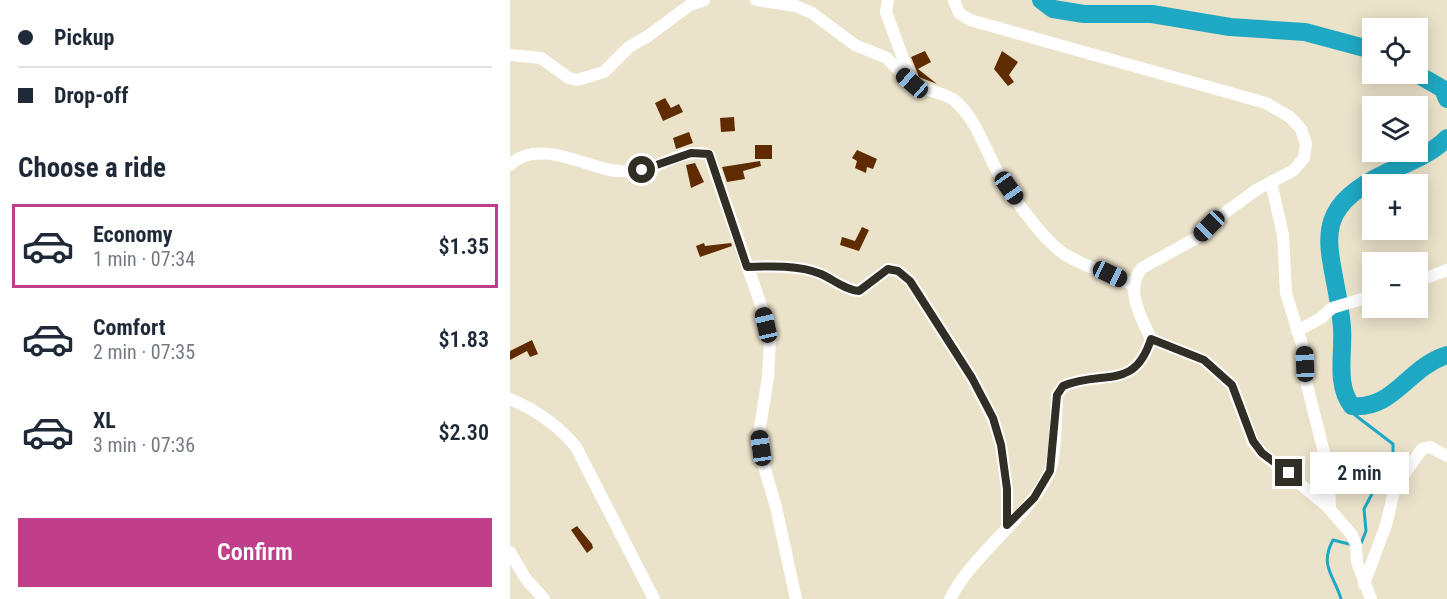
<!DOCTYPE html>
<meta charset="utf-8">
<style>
body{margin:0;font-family:"Roboto Condensed",sans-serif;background:#f2f2f3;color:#1f2937;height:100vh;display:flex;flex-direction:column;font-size:22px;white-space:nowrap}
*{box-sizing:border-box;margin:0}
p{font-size:20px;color:#747a83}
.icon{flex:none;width:33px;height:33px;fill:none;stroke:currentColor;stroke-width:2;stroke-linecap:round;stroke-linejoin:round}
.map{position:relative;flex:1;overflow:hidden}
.details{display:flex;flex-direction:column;background:#fff;width:510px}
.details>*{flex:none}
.top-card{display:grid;align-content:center;height:132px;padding:0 18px;background:#fff}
.fabs{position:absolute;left:852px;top:18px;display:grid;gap:12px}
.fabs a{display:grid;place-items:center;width:66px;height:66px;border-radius:0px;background:#fff;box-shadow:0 3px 15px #0003;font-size:30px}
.end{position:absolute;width:27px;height:27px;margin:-14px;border:8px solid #312e25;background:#fff;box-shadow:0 0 0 3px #fff}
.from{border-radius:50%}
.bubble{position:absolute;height:42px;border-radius:0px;background:#fff;box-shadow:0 3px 15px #0003;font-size:20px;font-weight:600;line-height:42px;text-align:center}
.car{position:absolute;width:18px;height:36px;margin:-18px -9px;border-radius:8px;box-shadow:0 0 4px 2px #0007;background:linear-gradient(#222 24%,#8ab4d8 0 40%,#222 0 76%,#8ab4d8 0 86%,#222 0)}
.top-card b{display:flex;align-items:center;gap:21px;height:57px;font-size:22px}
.top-card b+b{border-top:2px solid #e0e1e3}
.top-card i{width:15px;height:15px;background:#1f2937}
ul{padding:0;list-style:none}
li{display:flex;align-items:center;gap:18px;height:84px;margin:0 12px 9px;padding:0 6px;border:3px solid transparent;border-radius:0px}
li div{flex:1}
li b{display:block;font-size:22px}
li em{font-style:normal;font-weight:600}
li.on{border-color:#bf3f8b}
li>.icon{width:54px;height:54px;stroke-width:1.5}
h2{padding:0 18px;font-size:27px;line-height:72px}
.button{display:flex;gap:12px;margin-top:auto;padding:12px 18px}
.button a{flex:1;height:69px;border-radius:0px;background:#bf3f8b;color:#fff;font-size:24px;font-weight:600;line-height:69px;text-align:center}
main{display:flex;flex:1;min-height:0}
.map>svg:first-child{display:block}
</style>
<main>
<section class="details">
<div class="top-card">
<b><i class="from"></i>Pickup</b>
<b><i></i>Drop-off</b>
</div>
<h2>Choose a ride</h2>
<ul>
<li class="on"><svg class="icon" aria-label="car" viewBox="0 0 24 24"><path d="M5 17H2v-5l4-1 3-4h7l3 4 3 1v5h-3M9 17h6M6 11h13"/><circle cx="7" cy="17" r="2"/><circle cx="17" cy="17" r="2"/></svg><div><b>Economy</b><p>1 min · 07:34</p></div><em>$1.35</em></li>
<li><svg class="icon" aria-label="car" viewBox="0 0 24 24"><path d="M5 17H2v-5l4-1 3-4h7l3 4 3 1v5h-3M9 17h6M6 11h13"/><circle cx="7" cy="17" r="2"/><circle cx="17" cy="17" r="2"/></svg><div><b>Comfort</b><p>2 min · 07:35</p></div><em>$1.83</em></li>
<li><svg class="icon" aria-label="car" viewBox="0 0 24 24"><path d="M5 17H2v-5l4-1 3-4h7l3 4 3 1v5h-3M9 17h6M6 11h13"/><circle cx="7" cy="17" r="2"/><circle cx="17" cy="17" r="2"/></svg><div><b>XL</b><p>3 min · 07:36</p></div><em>$2.30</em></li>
</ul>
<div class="button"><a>Confirm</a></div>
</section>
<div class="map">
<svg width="937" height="599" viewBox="0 0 937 599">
<rect width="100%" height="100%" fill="#ebe2ca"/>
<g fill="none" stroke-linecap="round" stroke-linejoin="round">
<!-- stream -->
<g stroke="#1fa8c3" stroke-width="3">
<path d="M 842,406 L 845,415 L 883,444 L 883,454 L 854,509 L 856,531 L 850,546"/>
<path d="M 831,599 C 824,575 809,566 823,540 L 843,545"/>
</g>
<!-- river -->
<g stroke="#1fa8c3" stroke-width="18">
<path d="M 531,0 L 543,9 L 574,14 L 642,14 L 720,27 L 795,32 L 862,50"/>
<path d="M 907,74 L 933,89 L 937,99"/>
<path d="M 937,138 C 920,155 899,162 878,172 C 790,213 825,250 832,327 C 834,353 825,385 842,406 C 884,410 898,367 937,355"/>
</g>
</g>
<!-- building -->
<g fill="#5f2b00">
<path d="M 415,51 L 421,62 L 408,69 L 427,84 L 409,77 L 401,57 Z"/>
<path d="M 492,51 L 508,62 L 499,75 L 504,82 L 498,86 L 484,69 Z"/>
<path d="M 155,98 L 161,108 L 169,104 L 173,112 L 153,121 L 145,103 Z"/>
<path d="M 224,117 L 225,131 L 211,132 L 210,118 Z"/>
<path d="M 179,132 L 183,143 L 166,149 L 163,138 Z"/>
<rect x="245" y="145" width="17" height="14"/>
<path d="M 347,150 L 367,159 L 363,169 L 357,167 L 356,173 L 345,168 L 347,161 L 342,158 Z"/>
<path d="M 250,161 L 251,166 L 233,171 L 235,179 L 217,182 L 212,167 Z"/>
<path d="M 185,163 L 194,182 L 181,188 L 176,165 Z"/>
<path d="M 352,227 L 359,230 L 349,251 L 330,245 L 332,237 L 345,241 Z"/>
<path d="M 194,243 L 195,246 L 221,243 L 222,246 L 190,257 L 186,246 Z"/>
<path d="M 22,340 L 28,354 L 20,357 L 17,351 L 0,360 L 0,351 Z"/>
<path d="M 67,526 L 82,544 L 83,548 L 77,553 L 61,530 Z"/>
</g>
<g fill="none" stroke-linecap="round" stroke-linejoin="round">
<!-- street -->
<g stroke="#fff" stroke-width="12">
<path d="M 246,0 L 286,6 L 302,13 L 345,45 L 377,58 L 394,76"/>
<path d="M 378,0 L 376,12 L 402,83 C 414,92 432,91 444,100 C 466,118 475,150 489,174 C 503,197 533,241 556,255 C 576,267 601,274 622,285"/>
<path d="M 0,55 L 31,58 L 59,78 L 67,80 L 94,72 L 119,47 L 138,36 L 180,5 L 194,0"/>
<path d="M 0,165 C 26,139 71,164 100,170 C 109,172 124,171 133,170 C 154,165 176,147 199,155 L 253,311 L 260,339 L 258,377 L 249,434 L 253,463 L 266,507 L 286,599"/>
<path d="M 761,182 L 773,235 L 776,293 L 794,351 L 795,377 L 819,472 L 820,509"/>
<path d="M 237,267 C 261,266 288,265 311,274 C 324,280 335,290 349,291 L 378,269 L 388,271 L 400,281 L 462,378 L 483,419 L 491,445 L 497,489 L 497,525"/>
<path d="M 908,281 L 937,270"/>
<path d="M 787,331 L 811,318 L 822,308 L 862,296"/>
<path d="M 641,339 L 694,360 L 722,385 L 743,442 L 752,453 L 817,506 L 842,535 L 846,545 L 847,562 L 861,599"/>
<path d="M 0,399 C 26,410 48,425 66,447 L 144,599"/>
<path d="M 0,552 L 16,579 L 34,599"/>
<path d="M 854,584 L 876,525 L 885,487 L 912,449 L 920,447 L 937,456"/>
<path d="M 440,599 C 464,552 518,518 539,473 C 546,458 546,413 547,395 L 553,386 C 593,369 624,392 641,339 C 631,317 614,289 632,268 L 690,236 L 709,217 L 746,190 L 784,170 L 794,158 L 796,144 L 791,129 L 780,117 L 756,103 L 460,20 L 449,13 L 444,0"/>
</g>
</g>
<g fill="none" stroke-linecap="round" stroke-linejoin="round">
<!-- route -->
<path stroke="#312e25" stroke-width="8" d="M 132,170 L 181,153 L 199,154 L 237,267 C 261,266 289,265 311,274 C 324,280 335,290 349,291 L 378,269 L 388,271 L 400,281 L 462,378 L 483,418 L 491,445 L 497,489 L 497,525 L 524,498 L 540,471 L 547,395 L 553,386 C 593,369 624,392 641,339 L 694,360 L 722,385 L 743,441 L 752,453 L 779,473"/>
</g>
</svg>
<div class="fabs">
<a><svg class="icon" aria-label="locate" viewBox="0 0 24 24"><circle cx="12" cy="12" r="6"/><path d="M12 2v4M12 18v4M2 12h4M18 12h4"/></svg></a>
<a><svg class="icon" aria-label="layers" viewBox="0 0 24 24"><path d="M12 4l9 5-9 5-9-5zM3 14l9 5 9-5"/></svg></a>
<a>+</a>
<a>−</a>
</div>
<i class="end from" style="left:132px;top:170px"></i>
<i class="end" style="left:779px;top:473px"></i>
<div class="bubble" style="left:800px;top:452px;width:99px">2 min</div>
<i class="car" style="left:402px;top:83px;rotate:311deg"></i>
<i class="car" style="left:499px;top:188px;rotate:145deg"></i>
<i class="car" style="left:699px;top:226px;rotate:225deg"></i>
<i class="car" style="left:600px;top:274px;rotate:115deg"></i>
<i class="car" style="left:256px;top:325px;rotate:347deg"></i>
<i class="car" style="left:795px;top:364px;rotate:358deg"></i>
<i class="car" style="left:251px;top:448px;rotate:352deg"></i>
</div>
</main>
